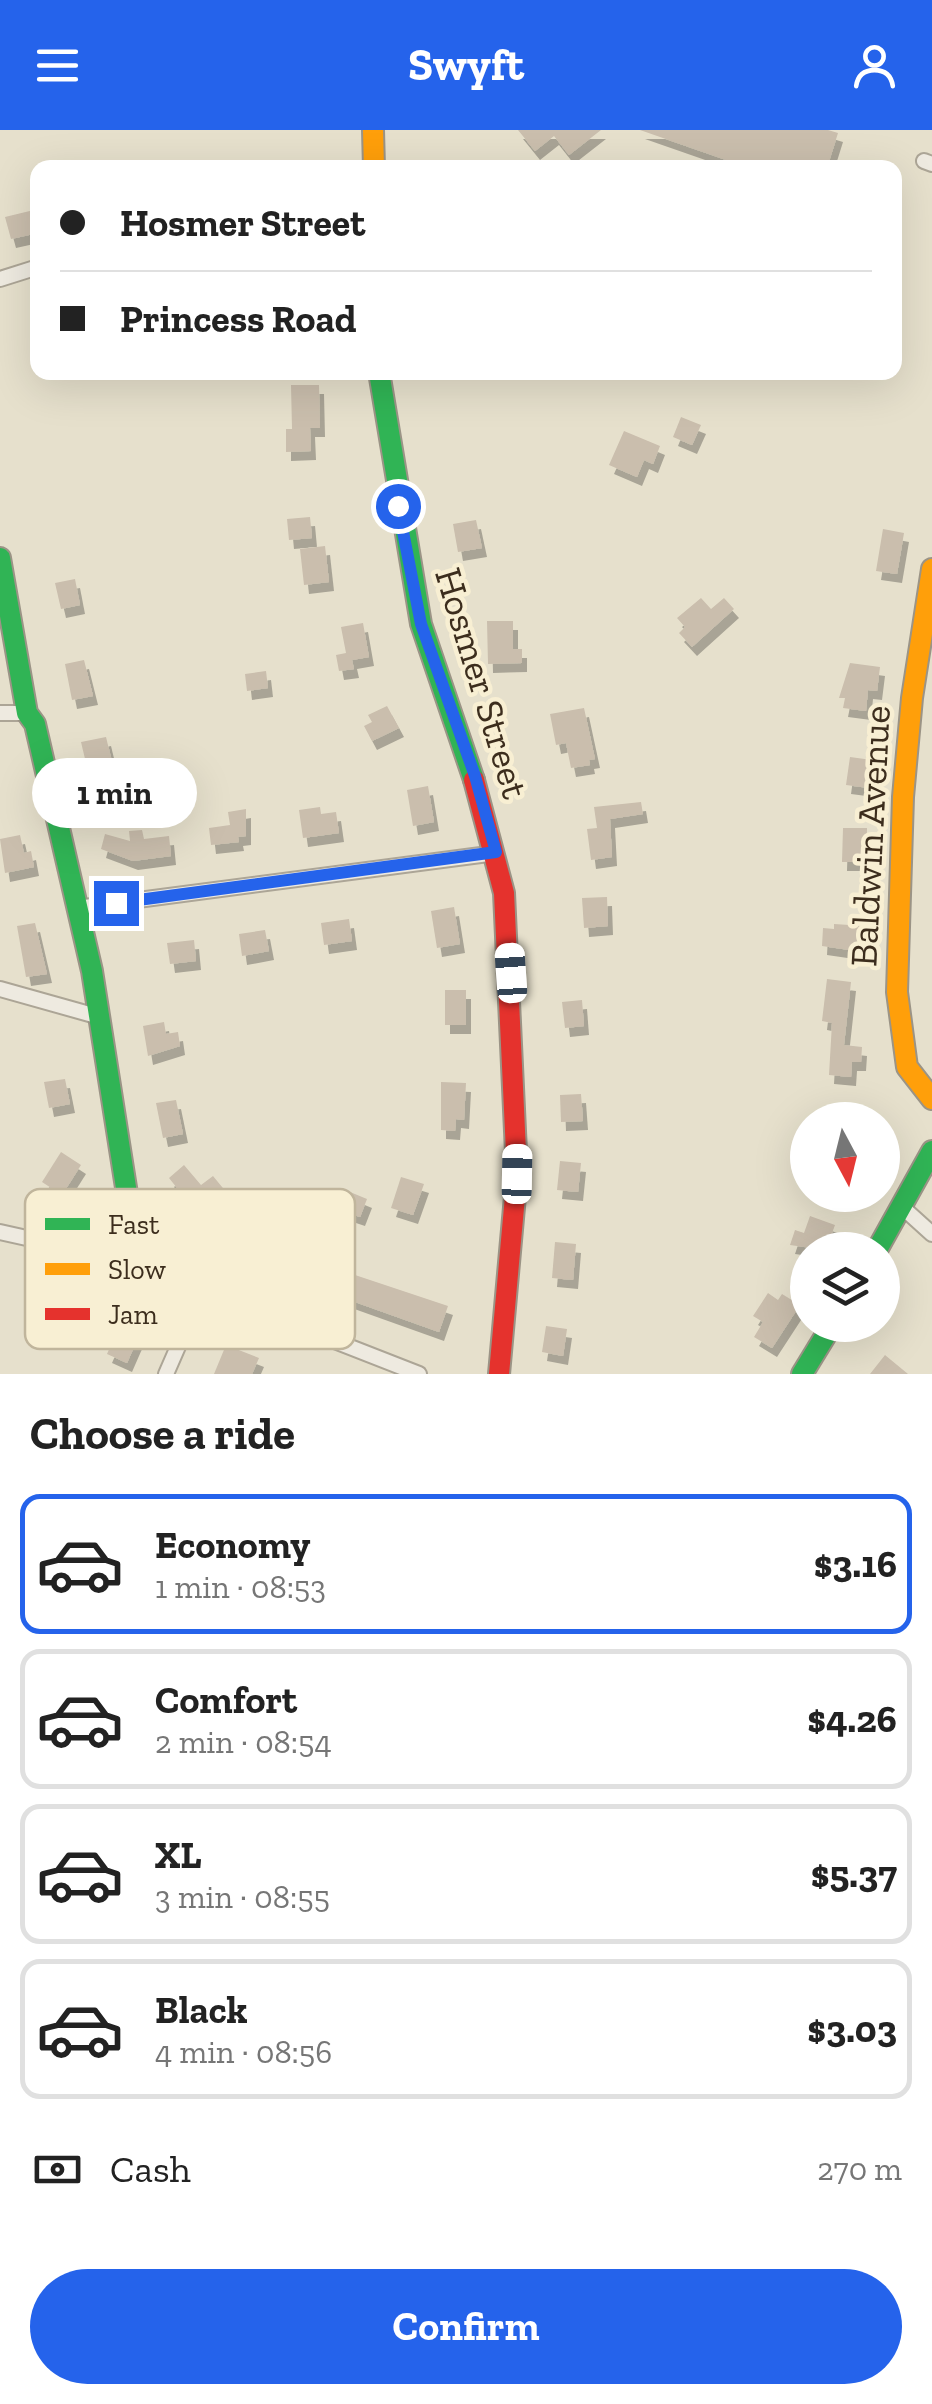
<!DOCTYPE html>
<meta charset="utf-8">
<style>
body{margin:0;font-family:"Zilla Slab",serif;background:#f6f6f6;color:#222;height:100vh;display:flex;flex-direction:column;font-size:38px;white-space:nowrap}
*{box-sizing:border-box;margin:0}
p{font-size:32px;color:#767676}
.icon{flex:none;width:55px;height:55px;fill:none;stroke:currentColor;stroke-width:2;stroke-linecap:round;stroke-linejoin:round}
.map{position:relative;height:1244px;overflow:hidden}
.sheet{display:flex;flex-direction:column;background:#fff;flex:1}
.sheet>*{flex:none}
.guide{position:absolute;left:30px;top:30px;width:872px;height:220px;border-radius:20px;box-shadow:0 10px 40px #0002;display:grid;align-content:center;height:220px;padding:0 30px;background:#fff}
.needle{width:65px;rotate:173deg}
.fabs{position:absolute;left:790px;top:972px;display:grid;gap:20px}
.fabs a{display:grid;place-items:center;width:110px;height:110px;border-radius:50%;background:#fff;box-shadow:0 10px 40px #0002;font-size:50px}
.end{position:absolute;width:45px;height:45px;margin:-22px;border:12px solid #2563eb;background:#fff;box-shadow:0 0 0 5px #fff}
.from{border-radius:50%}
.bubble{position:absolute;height:70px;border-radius:35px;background:#fff;box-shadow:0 10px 40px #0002;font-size:32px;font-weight:700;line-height:70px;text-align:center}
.car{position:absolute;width:30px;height:60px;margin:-30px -15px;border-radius:12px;box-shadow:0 0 8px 2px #0007;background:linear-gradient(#fff 24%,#345 0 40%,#fff 0 76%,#345 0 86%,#fff 0)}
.guide b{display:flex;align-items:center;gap:35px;height:95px;font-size:38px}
.guide b+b{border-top:2px solid #e0e0e0}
.guide i{width:25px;height:25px;background:#222}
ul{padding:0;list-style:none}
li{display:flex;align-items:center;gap:30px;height:140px;margin:0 20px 15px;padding:0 10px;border:5px solid #e0e0e0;border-radius:20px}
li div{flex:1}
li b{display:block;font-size:38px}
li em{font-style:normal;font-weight:700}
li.active{border-color:#2563eb}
li>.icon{width:90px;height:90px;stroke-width:1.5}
h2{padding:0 30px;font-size:45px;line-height:120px}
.pay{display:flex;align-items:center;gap:25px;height:110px;padding:0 30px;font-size:38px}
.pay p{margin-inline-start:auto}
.cta{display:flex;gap:20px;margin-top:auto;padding:20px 30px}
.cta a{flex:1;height:115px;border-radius:60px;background:#2563eb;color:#fff;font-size:40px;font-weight:700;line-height:115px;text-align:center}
header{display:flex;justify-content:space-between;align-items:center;height:130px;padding:0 30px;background:#2563eb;color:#fff;font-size:45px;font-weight:700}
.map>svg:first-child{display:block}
</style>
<header><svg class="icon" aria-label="menu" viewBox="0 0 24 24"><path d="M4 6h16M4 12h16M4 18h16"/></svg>Swyft<svg class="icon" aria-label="person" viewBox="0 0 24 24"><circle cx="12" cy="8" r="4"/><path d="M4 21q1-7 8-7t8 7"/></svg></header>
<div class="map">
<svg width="932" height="1244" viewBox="0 0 932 1244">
<defs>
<filter id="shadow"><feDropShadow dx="5" dy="9" stdDeviation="0" flood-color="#0004"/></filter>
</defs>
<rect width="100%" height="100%" fill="#e6e0cc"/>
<!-- building -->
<g fill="#cabead" filter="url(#shadow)">
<path d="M 518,0 L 601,0 L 569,25 L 554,6 L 535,21 Z"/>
<path d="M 640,0 L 828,0 L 838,3 L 827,38 L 749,38 Z"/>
<path d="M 38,79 L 38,103 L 11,109 L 5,87 Z"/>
<path d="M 291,255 L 319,255 L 320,298 L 310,298 L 311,321 L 286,322 L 286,299 L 292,299 Z"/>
<path d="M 681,287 L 701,295 L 692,315 L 673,307 Z"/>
<path d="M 624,301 L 660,316 L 653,334 L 644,330 L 637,347 L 609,335 Z"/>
<path d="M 310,387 L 312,408 L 289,410 L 287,389 Z"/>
<path d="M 476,390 L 482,418 L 458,422 L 453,394 Z"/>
<path d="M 883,399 L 904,403 L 897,444 L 876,441 Z"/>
<path d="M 325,416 L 329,452 L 304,455 L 300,419 Z"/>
<path d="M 75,449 L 80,475 L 61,479 L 55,453 Z"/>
<path d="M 701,468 L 711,479 L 724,468 L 734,479 L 692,517 L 679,503 L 685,497 L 677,488 Z"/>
<path d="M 487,491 L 513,491 L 513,519 L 522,519 L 522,533 L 488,534 Z"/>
<path d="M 363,493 L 369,527 L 352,530 L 354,539 L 339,541 L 336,525 L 346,523 L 341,497 Z"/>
<path d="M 84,530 L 93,566 L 72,570 L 65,534 Z"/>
<path d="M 850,533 L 880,537 L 877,561 L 868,560 L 866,581 L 843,578 L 845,568 L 839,568 Z"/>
<path d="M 266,541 L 268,558 L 247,561 L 245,544 Z"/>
<path d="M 387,576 L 399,598 L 372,611 L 364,596 L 372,592 L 368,585 Z"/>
<path d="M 584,578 L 595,629 L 589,630 L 590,635 L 571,638 L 566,613 L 556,615 L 550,584 Z"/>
<path d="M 106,607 L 115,644 L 90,650 L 81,612 Z"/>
<path d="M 850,627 L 872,630 L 869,658 L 846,655 Z"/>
<path d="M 141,632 L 146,655 L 121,661 L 116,638 Z"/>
<path d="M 428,656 L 434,692 L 413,696 L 407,660 Z"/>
<path d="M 641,672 L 643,684 L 610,689 L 612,727 L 591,730 L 587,699 L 597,698 L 594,677 Z"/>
<path d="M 320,677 L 321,684 L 336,682 L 339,703 L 303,708 L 299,680 Z"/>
<path d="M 246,679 L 246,706 L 238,707 L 239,712 L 211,715 L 209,698 L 230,695 L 228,682 Z"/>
<path d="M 843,698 L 867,698 L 866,732 L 842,732 Z"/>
<path d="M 142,700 L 144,709 L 169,706 L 171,726 L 133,731 L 101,719 L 105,704 L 130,711 L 129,701 Z"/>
<path d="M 20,705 L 24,723 L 31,721 L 34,737 L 5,743 L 0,709 Z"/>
<path d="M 607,767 L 608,796 L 584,798 L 582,768 Z"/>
<path d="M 454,777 L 460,814 L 437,818 L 431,781 Z"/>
<path d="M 349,789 L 352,811 L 324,815 L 321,793 Z"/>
<path d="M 35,793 L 47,844 L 26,847 L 17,796 Z"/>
<path d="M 834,794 L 865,796 L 863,822 L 822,816 L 823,798 L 834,799 Z"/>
<path d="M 265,800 L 269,821 L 242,826 L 239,804 Z"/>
<path d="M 194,810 L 196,831 L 170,834 L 167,813 Z"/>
<path d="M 827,849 L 851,852 L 844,915 L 862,917 L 861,932 L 852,932 L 851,947 L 829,945 L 832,893 L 822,891 Z"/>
<rect x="445" y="860" width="21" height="35"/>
<path d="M 582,870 L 584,896 L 565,898 L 562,872 Z"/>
<path d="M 164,892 L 166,904 L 178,902 L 180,916 L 148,926 L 143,896 Z"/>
<path d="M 65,949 L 70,974 L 49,978 L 44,952 Z"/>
<path d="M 441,952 L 466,953 L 464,990 L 456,989 L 455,1001 L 441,1000 Z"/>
<path d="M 581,964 L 583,991 L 561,992 L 560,965 Z"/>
<path d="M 176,970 L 183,1004 L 163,1008 L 156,973 Z"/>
<path d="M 61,1022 L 81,1035 L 62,1065 L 42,1052 Z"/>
<path d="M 560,1031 L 581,1033 L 578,1062 L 557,1060 Z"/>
<path d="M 184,1035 L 201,1055 L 213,1046 L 227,1063 L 208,1077 L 217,1088 L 199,1102 L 177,1075 L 185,1068 L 169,1048 Z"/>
<path d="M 401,1047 L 424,1054 L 413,1085 L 391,1078 Z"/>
<path d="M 350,1062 L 367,1069 L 360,1087 L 342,1081 Z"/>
<path d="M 810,1086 L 835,1095 L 826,1120 L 790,1115 L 795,1100 L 804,1103 Z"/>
<path d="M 555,1112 L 576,1114 L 573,1150 L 552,1148 Z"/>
<path d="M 337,1139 L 448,1176 L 439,1202 L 327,1162 Z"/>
<path d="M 768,1163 L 778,1170 L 782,1164 L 800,1175 L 772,1218 L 754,1207 L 763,1192 L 753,1186 Z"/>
<path d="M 125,1183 L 145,1192 L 127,1233 L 107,1224 Z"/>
<path d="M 546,1196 L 567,1199 L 563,1226 L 542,1222 Z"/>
<path d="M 226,1215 L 259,1228 L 252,1244 L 214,1244 Z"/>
<path d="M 885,1225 L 908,1244 L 870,1244 Z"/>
</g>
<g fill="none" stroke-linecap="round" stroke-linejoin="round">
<defs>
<g id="street">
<path d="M 924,31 L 932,34"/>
<path d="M 0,149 L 38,137"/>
<path d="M 0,583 L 27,583"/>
<path d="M 77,778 L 496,723"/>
<path d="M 0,859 L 100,887"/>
<path d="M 901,1076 L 932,1104"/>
<path d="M 0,1102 L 130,1131 L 419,1244"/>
<path d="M 166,1244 L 204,1157"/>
</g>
<g id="fast">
<path d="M 379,242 L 421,494 L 474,650"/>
<path d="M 0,428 L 27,583 L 35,594 L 92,841 L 138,1134"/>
<path d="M 877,1120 L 932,1021"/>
<path d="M 802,1244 L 832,1195"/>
</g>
<g id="slow">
<path d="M 373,0 L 374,38"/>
<path d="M 932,439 L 912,568 L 903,667 L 897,862 L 907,937 L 932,969"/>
</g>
<path id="jam" d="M 474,650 L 504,763 L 517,1044 L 499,1244"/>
</defs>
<!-- street casing -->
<use href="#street" stroke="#aca596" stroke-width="18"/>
<!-- fast casing -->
<use href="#fast" stroke="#9b9486" stroke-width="24"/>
<!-- slow casing -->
<use href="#slow" stroke="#9b9486" stroke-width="24"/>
<!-- jam casing -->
<use href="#jam" stroke="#9b9486" stroke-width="24"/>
<!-- street -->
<use href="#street" stroke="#eeeae0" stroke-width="14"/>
<!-- fast -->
<use href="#fast" stroke="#30b455" stroke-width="20"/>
<!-- slow -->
<use href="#slow" stroke="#ff9f0a" stroke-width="20"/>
<!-- jam -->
<use href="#jam" stroke="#e5322d" stroke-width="20"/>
</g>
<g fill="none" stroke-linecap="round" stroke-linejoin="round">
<!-- route -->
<path stroke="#2563eb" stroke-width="12" d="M 116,773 L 496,722 L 475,646 L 421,494 L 398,376"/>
</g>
<g text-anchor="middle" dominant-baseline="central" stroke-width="9" stroke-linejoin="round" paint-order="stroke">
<!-- street labels -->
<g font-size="38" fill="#3c2d1d" stroke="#f8efd3">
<text transform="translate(482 553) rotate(73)">Hosmer Street</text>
<text transform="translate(870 706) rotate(-87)">Baldwin Avenue</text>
</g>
</g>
<!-- legend -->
<rect x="25" y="1059" width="330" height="160" rx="15" fill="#f8efd3" stroke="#c0b59c" stroke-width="2.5"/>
<rect x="45" y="1088" width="45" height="12" fill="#30b455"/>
<rect x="45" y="1133" width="45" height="12" fill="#ff9f0a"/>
<rect x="45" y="1178" width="45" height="12" fill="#e5322d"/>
<g font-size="28" fill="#3c2d1d">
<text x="108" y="1104">Fast</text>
<text x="108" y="1149">Slow</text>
<text x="108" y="1194">Jam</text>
</g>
</svg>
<div class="fabs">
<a><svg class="needle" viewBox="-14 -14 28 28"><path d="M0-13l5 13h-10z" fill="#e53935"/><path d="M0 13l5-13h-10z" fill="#767676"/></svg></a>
<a><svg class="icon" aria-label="layers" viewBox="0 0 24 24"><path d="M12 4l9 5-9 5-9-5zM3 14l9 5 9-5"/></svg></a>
</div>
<i class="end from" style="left:398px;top:376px"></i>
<i class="end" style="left:116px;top:773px"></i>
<div class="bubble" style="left:32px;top:628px;width:165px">1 min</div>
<i class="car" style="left:511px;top:843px;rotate:356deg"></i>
<i class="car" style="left:517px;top:1044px;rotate:1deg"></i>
<div class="guide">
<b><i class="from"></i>Hosmer Street</b>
<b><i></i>Princess Road</b>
</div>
</div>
<section class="sheet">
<h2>Choose a ride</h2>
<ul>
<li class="active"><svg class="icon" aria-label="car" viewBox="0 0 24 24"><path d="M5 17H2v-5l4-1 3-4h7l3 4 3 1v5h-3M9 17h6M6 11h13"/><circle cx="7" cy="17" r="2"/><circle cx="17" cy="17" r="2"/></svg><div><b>Economy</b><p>1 min · 08:53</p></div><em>$3.16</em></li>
<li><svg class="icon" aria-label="car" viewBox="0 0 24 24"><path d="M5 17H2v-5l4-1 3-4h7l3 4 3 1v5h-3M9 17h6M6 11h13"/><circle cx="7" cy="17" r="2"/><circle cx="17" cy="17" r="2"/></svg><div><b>Comfort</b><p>2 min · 08:54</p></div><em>$4.26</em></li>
<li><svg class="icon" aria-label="car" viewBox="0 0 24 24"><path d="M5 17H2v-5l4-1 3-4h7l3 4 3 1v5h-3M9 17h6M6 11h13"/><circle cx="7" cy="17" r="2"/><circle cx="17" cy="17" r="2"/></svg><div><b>XL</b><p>3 min · 08:55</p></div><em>$5.37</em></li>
<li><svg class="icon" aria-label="car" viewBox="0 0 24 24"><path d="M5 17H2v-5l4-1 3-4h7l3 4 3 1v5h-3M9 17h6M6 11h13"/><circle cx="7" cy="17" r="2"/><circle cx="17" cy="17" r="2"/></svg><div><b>Black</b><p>4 min · 08:56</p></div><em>$3.03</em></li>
</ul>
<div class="pay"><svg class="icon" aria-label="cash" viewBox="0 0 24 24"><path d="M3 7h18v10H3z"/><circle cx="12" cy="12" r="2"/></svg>Cash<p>270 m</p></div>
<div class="cta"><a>Confirm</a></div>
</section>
